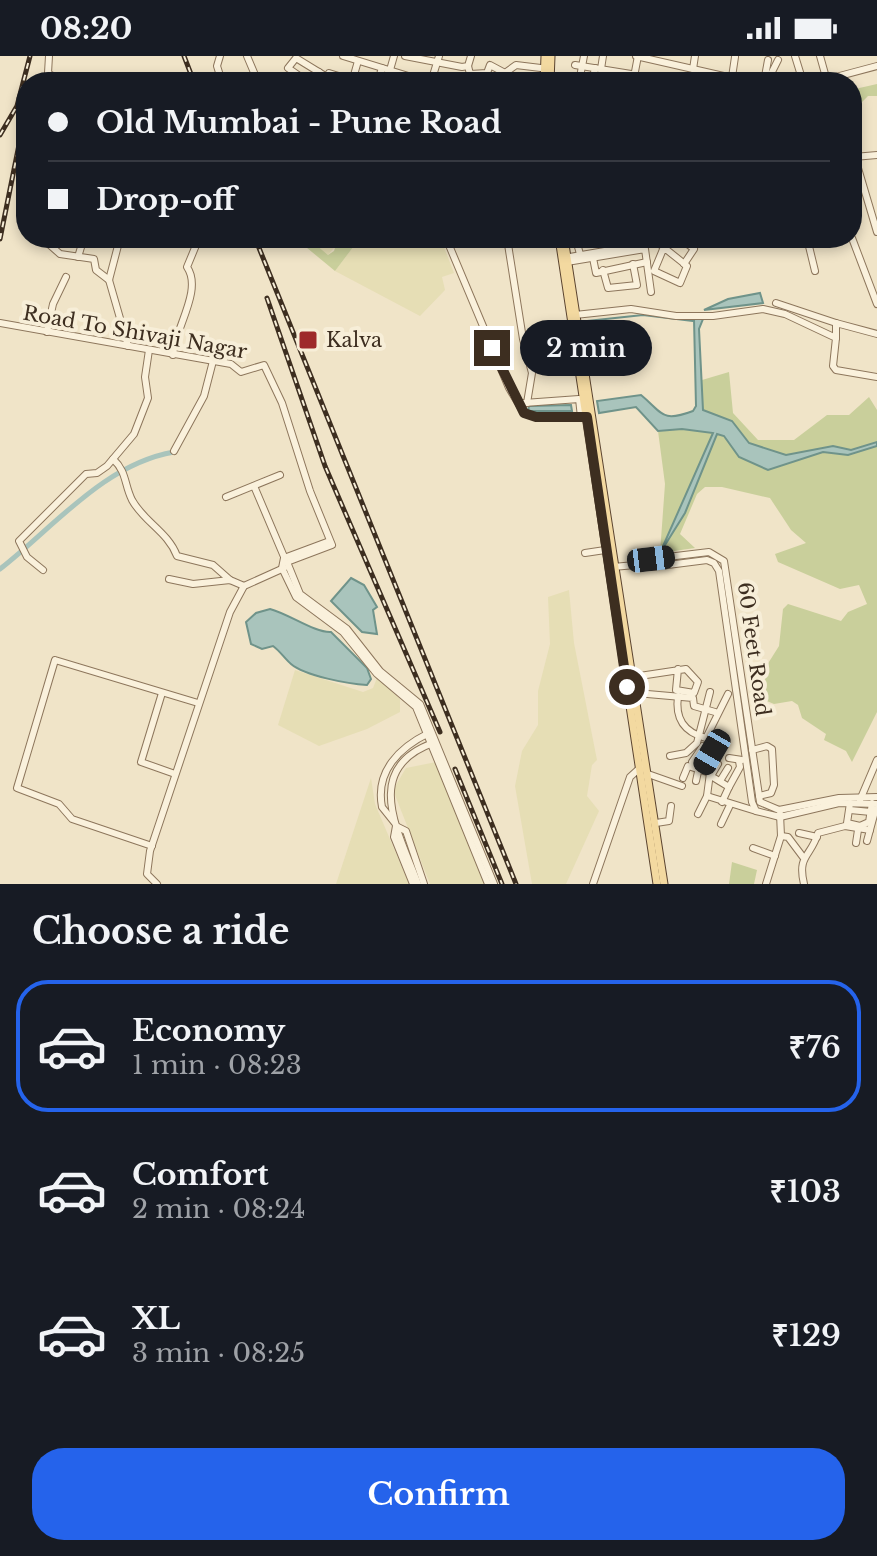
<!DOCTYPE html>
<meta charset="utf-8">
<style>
body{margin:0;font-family:"Libre Baskerville",serif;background:#242831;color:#f1f3f6;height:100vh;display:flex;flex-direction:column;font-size:30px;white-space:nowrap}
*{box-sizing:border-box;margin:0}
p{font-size:26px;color:#9ea1a6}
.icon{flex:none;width:44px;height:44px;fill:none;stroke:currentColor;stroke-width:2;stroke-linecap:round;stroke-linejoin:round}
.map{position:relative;height:828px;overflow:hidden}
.panel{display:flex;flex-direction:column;background:#171b24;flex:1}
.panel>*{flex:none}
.guide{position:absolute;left:16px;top:16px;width:846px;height:176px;border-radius:32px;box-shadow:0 4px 12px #0003;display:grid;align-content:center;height:176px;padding:0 32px;background:#171b24}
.end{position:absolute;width:36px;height:36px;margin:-18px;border:10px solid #3d2e20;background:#fff;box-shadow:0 0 0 4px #fff}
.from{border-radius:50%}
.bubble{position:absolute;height:56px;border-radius:28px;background:#171b24;box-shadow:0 4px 12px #0003;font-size:26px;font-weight:600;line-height:56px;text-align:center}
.car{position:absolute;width:24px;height:48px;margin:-24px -12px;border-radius:10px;box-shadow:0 0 6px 2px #0007;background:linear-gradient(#222 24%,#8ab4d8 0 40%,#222 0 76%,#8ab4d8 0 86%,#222 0)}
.guide b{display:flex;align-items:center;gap:28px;height:76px;font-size:30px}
.guide b+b{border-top:2px solid #363941}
.guide i{width:20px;height:20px;background:#f1f3f6}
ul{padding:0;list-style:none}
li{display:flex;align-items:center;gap:24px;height:132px;margin:0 16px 12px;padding:0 16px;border:4px solid transparent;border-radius:32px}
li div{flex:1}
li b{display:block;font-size:30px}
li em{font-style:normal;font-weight:600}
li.active{border-color:#2563eb}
li>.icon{width:72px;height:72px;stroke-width:1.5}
h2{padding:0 32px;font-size:36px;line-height:96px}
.cta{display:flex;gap:16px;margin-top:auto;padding:16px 32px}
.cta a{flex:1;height:92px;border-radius:32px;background:#2563eb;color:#fff;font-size:32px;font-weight:600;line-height:92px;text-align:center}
.status{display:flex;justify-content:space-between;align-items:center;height:56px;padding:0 40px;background:#171b24;direction:ltr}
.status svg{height:22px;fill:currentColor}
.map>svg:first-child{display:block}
</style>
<div class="status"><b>08:20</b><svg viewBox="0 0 49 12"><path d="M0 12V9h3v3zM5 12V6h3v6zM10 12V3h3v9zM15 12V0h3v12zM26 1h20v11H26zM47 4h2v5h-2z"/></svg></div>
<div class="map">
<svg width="877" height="828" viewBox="0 0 877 828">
<rect width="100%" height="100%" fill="#f0e4c8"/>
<!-- farmland -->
<g fill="#e6deb5">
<path d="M 308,182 L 338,182 L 340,185 L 328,199 Z"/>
<path d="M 360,182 L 442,186 L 454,217 L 442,221 L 445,234 L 420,260 L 335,215 Z"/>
<path d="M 569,534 L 574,587 L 597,704 L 592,709 L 587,740 L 599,755 L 566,828 L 532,828 L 515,730 L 522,695 L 538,669 L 538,635 L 550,588 L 548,541 Z"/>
<path d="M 295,614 L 363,636 L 373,632 L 377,622 L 400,643 L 400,656 L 367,673 L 319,690 L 278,669 Z"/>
<path d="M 436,706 L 485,828 L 430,828 L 393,734 L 406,712 Z"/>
<path d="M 371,722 L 375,748 L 409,828 L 336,828 Z"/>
</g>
<!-- green -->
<g fill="#c9cf9b">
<path d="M 877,28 L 877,40 L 868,40 L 856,52 L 855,33 Z"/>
<path d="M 295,182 L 308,182 L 328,199 L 334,195 L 338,182 L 360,182 L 335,215 Z"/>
<path d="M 729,316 L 733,357 L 758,384 L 794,384 L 827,359 L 849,359 L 869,341 L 877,354 L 877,656 L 852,706 L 846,695 L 824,684 L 826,678 L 802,662 L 798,649 L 792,645 L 774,648 L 750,638 L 750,627 L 757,625 L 779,590 L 783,553 L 788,548 L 841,565 L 848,556 L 867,548 L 859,529 L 840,533 L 778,506 L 775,498 L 806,487 L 791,474 L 770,442 L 722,431 L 705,431 L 697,438 L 680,478 L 695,492 L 660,497 L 665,428 L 658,375 L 682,373 L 683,359 L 701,350 L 702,324 Z"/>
<path d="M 732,806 L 757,814 L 754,828 L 729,828 Z"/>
</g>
<!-- water -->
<g fill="#a9c4bc" stroke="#6f938a" stroke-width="2">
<path d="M 760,237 L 763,247 L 704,254 L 728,243 Z"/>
<path d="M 694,263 L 703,263 L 699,273 L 703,354 L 732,365 L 749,387 L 786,399 L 833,390 L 851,394 L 877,386 L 877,390 L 848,399 L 823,396 L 768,414 L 739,401 L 724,380 L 717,378 L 685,457 L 660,497 L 713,377 L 682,373 L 658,375 L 636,351 L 599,357 L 597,345 L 641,339 C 663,357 661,367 693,355 L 696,350 Z"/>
<path d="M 571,349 L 572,355 L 528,355 L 529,350 Z"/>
<path d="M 351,522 L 364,529 L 377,551 L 373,554 L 377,578 L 362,576 L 331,545 Z"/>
<path d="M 270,553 C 289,558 315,577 331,576 L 367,612 L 371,623 L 367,629 C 349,628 305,620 291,608 C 285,603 280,595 273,590 L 262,593 L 251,588 L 246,566 L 256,557 Z"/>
</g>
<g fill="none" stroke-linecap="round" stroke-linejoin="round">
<!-- stream -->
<path stroke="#6f938a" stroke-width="2" d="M 587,265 L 643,259 L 693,265"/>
<!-- canal -->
<path stroke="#a9c4bc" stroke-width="5" d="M 0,513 C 54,471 104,408 174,396"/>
<defs>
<g id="minor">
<path d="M 49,0 L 48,17 L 62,26"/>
<path d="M 220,0 L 217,10 L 222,26"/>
<path d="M 247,0 L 258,26"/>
<path d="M 343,0 L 428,26"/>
<path d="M 405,0 L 462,11 L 468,10 L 471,0"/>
<path d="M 636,0 L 750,26"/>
<path d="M 795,0 L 803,26"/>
<path d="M 820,0 L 827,25"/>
<path d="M 575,9 L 631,18"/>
<path d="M 468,10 L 470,18 L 487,17 L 490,9 L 505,17"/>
<path d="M 601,13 L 603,0"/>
<path d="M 693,13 L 695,0"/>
<path d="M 390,14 L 394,0"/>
<path d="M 329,17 L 358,26"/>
<path d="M 354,19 L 358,5"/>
<path d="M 732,21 L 735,1"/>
<path d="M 378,25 L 382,12"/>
<path d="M 308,26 L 288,12 L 296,2 L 335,26"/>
<path d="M 312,26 L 319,16"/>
<path d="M 431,26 L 439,0"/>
<path d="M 503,26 L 505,17 L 516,9 L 549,13"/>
<path d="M 579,26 L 584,0"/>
<path d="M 592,26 L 595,12"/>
<path d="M 633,26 L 638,0"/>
<path d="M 764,26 L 768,4"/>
<path d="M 767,26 L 778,4"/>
<path d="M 817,26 L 877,10"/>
<path d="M 852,92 L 877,176"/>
<path d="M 854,101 L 877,99"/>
<path d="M 26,161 L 23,166 L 26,169"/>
<path d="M 42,182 L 60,198 L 94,203 L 96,214 L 109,224"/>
<path d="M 120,182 L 109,224 L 128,290"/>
<path d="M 446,182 L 509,332 L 524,357 L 536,361 L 588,361"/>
<path d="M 507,182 L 523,283 L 532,317 L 527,347"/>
<path d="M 600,182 L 601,182"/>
<path d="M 680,182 L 694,193 L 684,208"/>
<path d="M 807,182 L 815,215"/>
<path d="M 852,182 L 877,248"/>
<path d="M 458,185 L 475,182"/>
<path d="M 580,198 L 576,184 L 587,182"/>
<path d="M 78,201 L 82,188"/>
<path d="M 564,202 L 657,186 L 687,210 L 680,227 L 654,215 L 664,191"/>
<path d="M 593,202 L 596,217 L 647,206"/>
<path d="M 567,206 L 645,193 L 651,236"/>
<path d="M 603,214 L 608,232 L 637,229 L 633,208"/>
<path d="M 776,247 L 836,267"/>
<path d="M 575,259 L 631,253 L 676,260 L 713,260 L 763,253 L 785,258 L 836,282 L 833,310 L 836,314 L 877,321"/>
<path d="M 0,267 L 231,308 L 241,316 L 264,309 L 282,347 L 310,435 L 332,489 L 287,506 L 300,538 L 347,573 L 380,615 L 420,648 L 494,828"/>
<path d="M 47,276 L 53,248 L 66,221"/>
<path d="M 836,282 L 836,267 L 877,278"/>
<path d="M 173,299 C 175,272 203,234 187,211 L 199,182"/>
<path d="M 524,347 L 579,343 L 581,361"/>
<path d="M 174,395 L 204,340 L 213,305"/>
<path d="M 113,403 C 127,416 124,428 132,444 C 144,466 168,476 177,500 L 213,509 L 230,524"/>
<path d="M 254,430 L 285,503"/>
<path d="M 226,441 L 280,419"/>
<path d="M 327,486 L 284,502 L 282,512 L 296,541 L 343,576 L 377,618 L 416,651 L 488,828"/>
<path d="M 585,497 L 605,494"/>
<path d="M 646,508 L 651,503 L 709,496 L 724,505 L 760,746 L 779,754 L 839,742 L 877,741"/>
<path d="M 613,511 L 646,508 L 652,511 L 707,504 L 714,507 L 719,515 L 752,746 L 756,755 L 780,761 L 839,747 L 877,748 L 867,785"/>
<path d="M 43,514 L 27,501 L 19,485 L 86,418 L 97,417 L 107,410 L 134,378 L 148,342 L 145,321 L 149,294"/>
<path d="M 169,523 L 193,528 L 230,524 L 244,530"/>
<path d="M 633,621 L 686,613 L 698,626 L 694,637 L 676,634 L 678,613"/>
<path d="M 162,637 L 141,706 L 175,718"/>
<path d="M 636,637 L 693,642 L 694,650 L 715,656"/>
<path d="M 678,640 C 675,662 683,676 706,682 L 728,638"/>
<path d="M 752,694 L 767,690 L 772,693 L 774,729 L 771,737 L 759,740"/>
<path d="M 670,700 L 686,697 L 697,687 L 710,636"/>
<path d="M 729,702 L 742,704"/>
<path d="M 718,708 L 711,720 L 729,731 L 722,746"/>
<path d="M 693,710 L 692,706 L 703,690 L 712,696 L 702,713"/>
<path d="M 648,718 L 682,730"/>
<path d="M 683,722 L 688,710 L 710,717 L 707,740"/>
<path d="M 696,725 L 699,711"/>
<path d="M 720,725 L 728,712"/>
<path d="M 729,731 L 740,711 L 739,705"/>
<path d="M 860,744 L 877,704"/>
<path d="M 850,747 L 847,767 L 860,770 L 869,766 L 872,747"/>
<path d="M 850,754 L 871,756"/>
<path d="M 698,758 L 707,740 L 756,755"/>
<path d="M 394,766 L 382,751 C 375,715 400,691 429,677"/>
<path d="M 656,767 L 669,765 L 671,750"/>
<path d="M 721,768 L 730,749"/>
<path d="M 799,777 L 817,781"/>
<path d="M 781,780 L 788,781 L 803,801"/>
<path d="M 856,787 L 858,774"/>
<path d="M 152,790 L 72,763 L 59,748 L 17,732 L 55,604 L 198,647"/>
<path d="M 753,792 L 775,800"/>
<path d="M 157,828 L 147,818 L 150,795 L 230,556 L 244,530 L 284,512"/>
<path d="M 413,828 L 394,781 L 396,770 L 406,775 L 424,828"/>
<path d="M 418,828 C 399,777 361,713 433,687"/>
<path d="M 593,828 L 630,721 L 641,711"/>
<path d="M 766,828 L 781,780 L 780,758"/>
<path d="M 804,828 C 797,799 811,801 818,777 L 845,770 L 870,774"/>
</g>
<g id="major">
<path d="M 544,26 L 545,0"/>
<path d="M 550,26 L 551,0"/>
<path d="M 559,182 L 657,828"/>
<path d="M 564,182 L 664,828"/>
</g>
</defs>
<!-- minor casing -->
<use href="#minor" stroke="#8d765c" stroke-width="8"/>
<!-- major casing -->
<use href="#major" stroke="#5b4430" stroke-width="9"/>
<!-- minor -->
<use href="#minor" stroke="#faf1dc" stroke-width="6"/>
<!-- major -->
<use href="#major" stroke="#f3d9a0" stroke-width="7"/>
<defs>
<g id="rail">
<path d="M 184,0 L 194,26"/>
<path d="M 0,79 L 17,50 L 30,0"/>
<path d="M 255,182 L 516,828"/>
<path d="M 0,183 L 26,54"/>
<path d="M 267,242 L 325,410 L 440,676"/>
<path d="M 455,713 L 502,828"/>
</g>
</defs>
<!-- rail casing -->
<use href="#rail" stroke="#3d2e20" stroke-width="5"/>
<!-- rail -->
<use href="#rail" stroke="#f7eed8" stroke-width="2" stroke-dasharray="6" stroke-linecap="butt"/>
</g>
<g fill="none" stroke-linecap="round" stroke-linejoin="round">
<!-- route -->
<path stroke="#3d2e20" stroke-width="10" d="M 492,292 L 524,357 L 536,361 L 587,361 L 627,631"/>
</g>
<!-- markers -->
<rect fill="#9e2a2b" stroke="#f7eed8" stroke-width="3" x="298" y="274" width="20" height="20" rx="4"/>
<g text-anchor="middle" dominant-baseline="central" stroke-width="8" stroke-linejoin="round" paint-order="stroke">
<!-- street labels -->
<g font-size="20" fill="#3d2e20" stroke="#f7eed8">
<text transform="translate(135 276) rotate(10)">Road To Shivaji Nagar</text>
<text transform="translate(754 593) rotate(82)">60 Feet Road</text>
</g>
<!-- poi labels -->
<g font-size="20" fill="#3d2e20" stroke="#f7eed8" text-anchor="start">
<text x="326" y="284">Kalva</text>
</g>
</g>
</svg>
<i class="end from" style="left:627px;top:631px"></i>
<i class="end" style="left:492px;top:292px"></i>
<div class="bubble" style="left:520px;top:264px;width:132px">2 min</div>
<i class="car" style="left:651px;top:503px;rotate:83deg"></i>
<i class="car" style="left:712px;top:696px;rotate:210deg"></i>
<div class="guide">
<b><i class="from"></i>Old Mumbai - Pune Road</b>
<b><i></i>Drop-off</b>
</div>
</div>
<section class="panel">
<h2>Choose a ride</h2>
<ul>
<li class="active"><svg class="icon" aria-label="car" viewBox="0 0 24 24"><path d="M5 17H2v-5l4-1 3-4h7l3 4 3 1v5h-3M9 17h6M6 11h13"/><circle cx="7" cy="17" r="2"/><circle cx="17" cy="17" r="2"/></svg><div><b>Economy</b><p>1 min · 08:23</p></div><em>₹76</em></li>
<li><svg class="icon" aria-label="car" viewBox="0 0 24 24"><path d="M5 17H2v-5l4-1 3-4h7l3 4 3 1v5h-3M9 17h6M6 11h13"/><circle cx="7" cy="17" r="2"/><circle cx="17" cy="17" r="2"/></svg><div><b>Comfort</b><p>2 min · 08:24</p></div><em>₹103</em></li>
<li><svg class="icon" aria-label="car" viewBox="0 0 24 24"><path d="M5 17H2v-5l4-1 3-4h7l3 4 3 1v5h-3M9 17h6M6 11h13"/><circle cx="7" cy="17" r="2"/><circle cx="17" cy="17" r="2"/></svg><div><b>XL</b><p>3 min · 08:25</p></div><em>₹129</em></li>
</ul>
<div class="cta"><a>Confirm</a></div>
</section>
